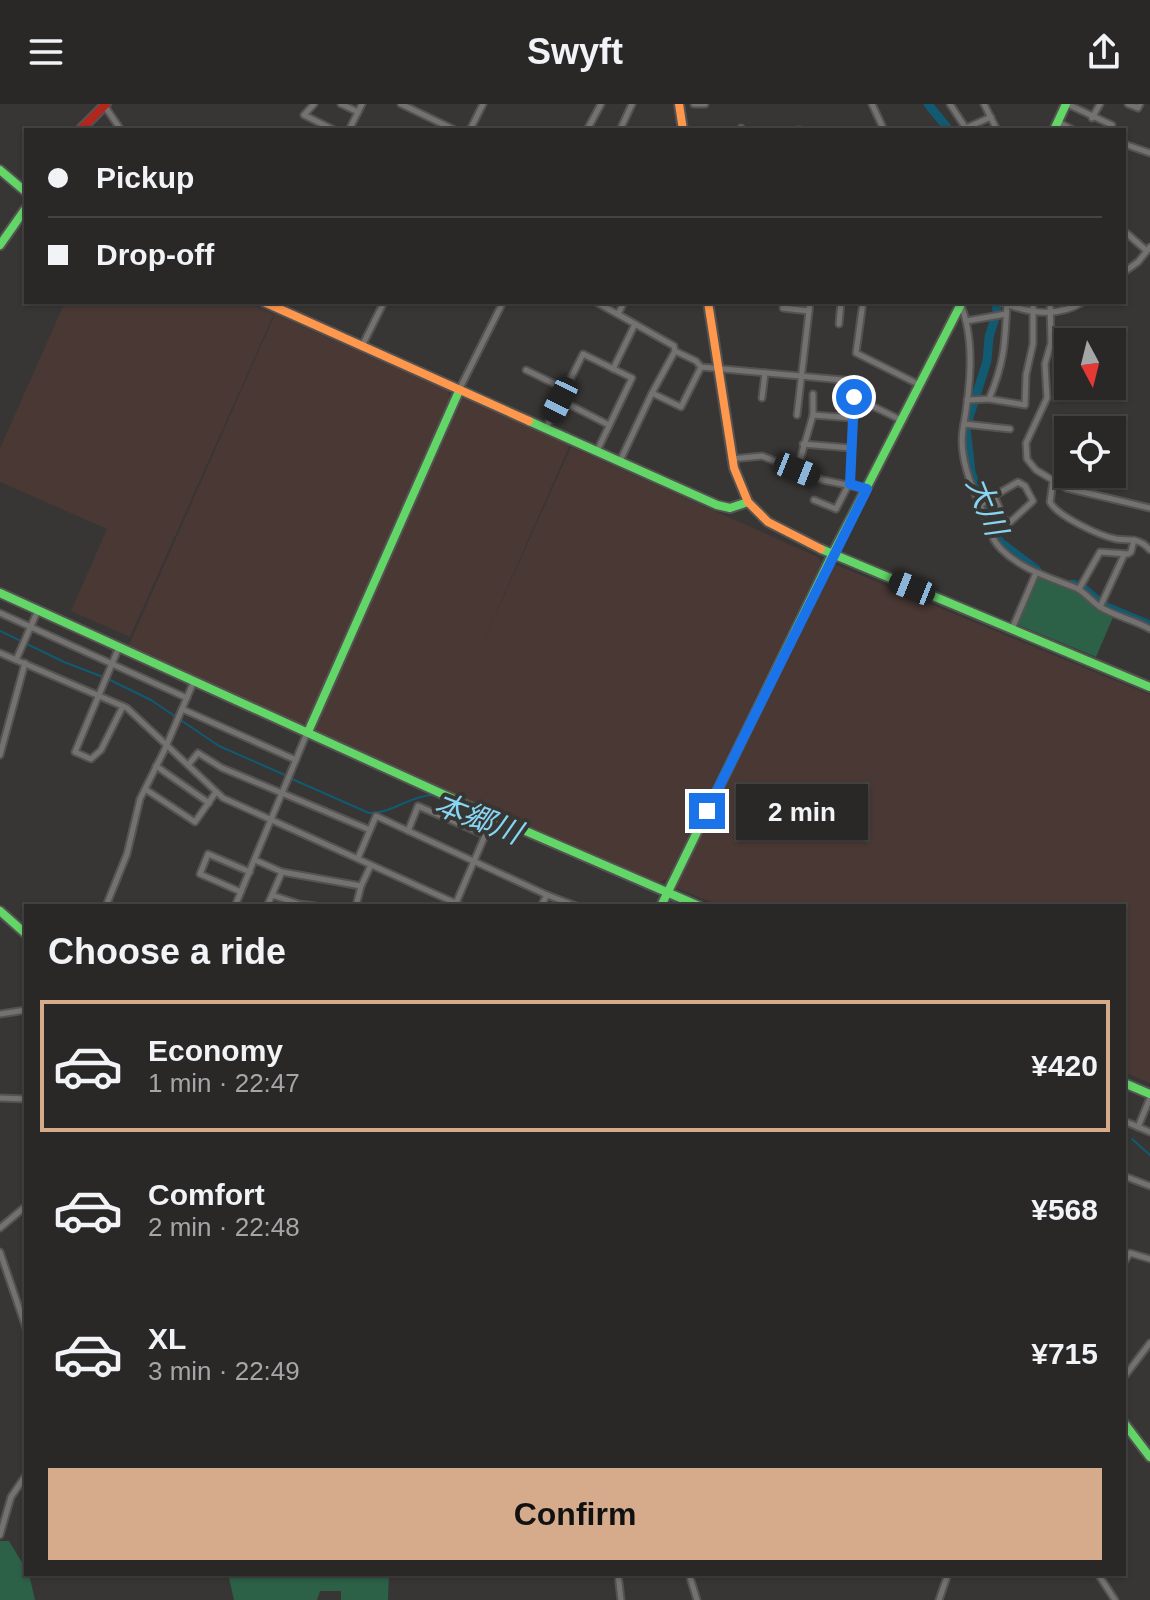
<!DOCTYPE html>
<meta charset="utf-8">
<style>
body{margin:0;font-family:Helvetica,"Noto Sans JP",sans-serif;background:#353433;color:#f1f3f6;height:100vh;display:flex;flex-direction:column;font-size:30px;white-space:nowrap}
*{box-sizing:border-box;margin:0}
p{font-size:26px;color:#a5a6a7}
.icon{flex:none;width:44px;height:44px;fill:none;stroke:currentColor;stroke-width:2;stroke-linecap:round;stroke-linejoin:round}
.map{position:relative;flex:1;overflow:hidden}
.details{position:absolute;left:24px;top:800px;width:1102px;height:672px;display:flex;flex-direction:column;background:#292827;border-radius:0px;box-shadow:0 2px 6px #0004,0 0 0 2px #454444}
.details>*{flex:none}
.guide{position:absolute;left:24px;top:24px;width:1102px;height:176px;border-radius:0px;box-shadow:0 2px 6px #0004,0 0 0 2px #454444;display:grid;align-content:center;height:176px;padding:0 24px;background:#292827}
.needle{width:52px;rotate:173deg}
.controls{position:absolute;left:1054px;top:224px;display:grid;gap:16px}
.controls a{display:grid;place-items:center;width:72px;height:72px;border-radius:0px;background:#292827;box-shadow:0 2px 6px #0004,0 0 0 2px #454444;font-size:40px}
.end{position:absolute;width:36px;height:36px;margin:-18px;border:10px solid #1a73e8;background:#fff;box-shadow:0 0 0 4px #fff}
.from{border-radius:50%}
.bubble{position:absolute;height:56px;border-radius:0px;background:#292827;box-shadow:0 2px 6px #0004,0 0 0 2px #454444;font-size:26px;font-weight:600;line-height:56px;text-align:center}
.car{position:absolute;width:24px;height:48px;margin:-24px -12px;border-radius:10px;box-shadow:0 0 6px 2px #0007;background:linear-gradient(#222 24%,#8ab4d8 0 40%,#222 0 76%,#8ab4d8 0 86%,#222 0)}
.guide b{display:flex;align-items:center;gap:28px;height:76px;font-size:30px}
.guide b+b{border-top:2px solid #454444}
.guide i{width:20px;height:20px;background:#f1f3f6}
ul{padding:0;list-style:none}
li{display:flex;align-items:center;gap:24px;height:132px;margin:0 16px 12px;padding:0 8px;border:4px solid transparent;border-radius:0px}
li div{flex:1}
li b{display:block;font-size:30px}
li em{font-style:normal;font-weight:600}
li.current{border-color:#d6ab8b}
li>.icon{width:72px;height:72px;stroke-width:1.5}
h2{padding:0 24px;font-size:36px;line-height:96px}
.cta{display:flex;gap:16px;margin-top:auto;padding:16px 24px}
.cta a{flex:1;height:92px;border-radius:0px;background:#d6ab8b;color:#111;font-size:32px;font-weight:600;line-height:92px;text-align:center}
header{display:flex;justify-content:space-between;align-items:center;height:104px;padding:0 24px;background:#292827;font-size:36px;font-weight:600}
.map>svg:first-child{display:block}
</style>
<header><svg class="icon" aria-label="menu" viewBox="0 0 24 24"><path d="M4 6h16M4 12h16M4 18h16"/></svg>Swyft<svg class="icon" aria-label="share" viewBox="0 0 24 24"><path d="M12 15V3M7 8l5-5 5 5M5 13v7h14v-7"/></svg></header>
<div class="map">
<svg width="1150" height="1496" viewBox="0 0 1150 1496">
<rect width="100%" height="100%" fill="#373634"/>
<!-- industrial -->
<g fill="#493834">
<path d="M 65,198 L 248,198 L 274,210 L 130,533 L 71,507 L 107,425 L 0,378 L 0,344 Z"/>
<path d="M 275,210 L 448,287 L 450,294 L 306,619 L 299,620 L 128,543 Z"/>
<path d="M 463,294 L 570,341 L 476,554 L 571,343 L 818,453 L 821,459 L 667,775 L 657,779 L 313,627 Z"/>
<path d="M 834,460 L 1150,591 L 1150,979 L 1124,968 L 1124,802 L 721,802 L 676,784 Z"/>
</g>
<!-- green -->
<g fill="#2c6047">
<path d="M 1037,472 L 1071,484 L 1096,503 L 1114,511 L 1096,553 L 1016,520 Z"/>
<path d="M 0,1437 L 9,1437 L 26,1465 L 26,1470 L 29,1470 L 35,1496 L 0,1496 Z"/>
<path d="M 228,1470 L 389,1470 L 388,1496 L 341,1496 L 341,1487 L 320,1487 L 317,1496 L 234,1496 Z"/>
</g>
<g fill="none" stroke-linecap="round" stroke-linejoin="round">
<!-- stream -->
<g stroke="#115a71" stroke-width="2">
<path d="M 0,527 L 64,558 L 103,573"/>
<path d="M 110,576 L 151,596 L 219,642 L 285,671"/>
<path d="M 292,675 L 369,709 C 391,710 409,692 432,691 L 661,791"/>
<path d="M 669,795 L 686,802"/>
<path d="M 1124,1029 L 1125,1030"/>
<path d="M 1132,1035 L 1150,1051"/>
</g>
<!-- river -->
<g stroke="#115a71" stroke-width="9">
<path d="M 928,0 L 949,26"/>
<path d="M 996,198 L 997,208 L 989,233 L 987,257 L 966,323 L 971,368 L 989,417 L 1000,438 L 1037,466"/>
<path d="M 1073,480 L 1083,484 L 1104,502 L 1150,521"/>
</g>
<defs>
<g id="street">
<path d="M 314,0 L 304,11 L 334,26"/>
<path d="M 341,0 L 358,8"/>
<path d="M 401,0 L 455,26"/>
<path d="M 694,0 L 705,0"/>
<path d="M 872,0 L 884,26"/>
<path d="M 950,0 L 967,26"/>
<path d="M 984,0 L 997,26"/>
<path d="M 1067,0 L 1112,21"/>
<path d="M 1128,0 L 1138,4 L 1140,0"/>
<path d="M 104,1 L 121,26"/>
<path d="M 1092,14 L 1100,0"/>
<path d="M 1058,18 L 1073,26"/>
<path d="M 741,24 L 742,26"/>
<path d="M 966,24 L 991,13"/>
<path d="M 349,26 L 362,0"/>
<path d="M 470,26 L 483,0"/>
<path d="M 587,26 L 601,0"/>
<path d="M 620,26 L 632,0"/>
<path d="M 798,26 L 800,26"/>
<path d="M 1124,40 L 1150,49"/>
<path d="M 1124,127 L 1147,147"/>
<path d="M 1124,168 L 1138,158 L 1150,143"/>
<path d="M 596,198 L 674,242 L 675,247 L 696,257 L 701,263 L 854,277"/>
<path d="M 784,198 L 783,204 L 809,207"/>
<path d="M 863,198 L 856,249 L 920,281"/>
<path d="M 1001,198 C 1027,209 1057,214 1083,198"/>
<path d="M 1050,198 L 1051,239 L 1045,260 L 1047,294 L 1026,339 L 1027,355 L 1036,366 L 1066,384 L 1150,404"/>
<path d="M 960,199 C 976,236 970,286 963,325 C 959,349 970,380 980,401 C 987,416 989,433 1001,445 C 1022,466 1049,473 1076,484 C 1085,488 1091,497 1100,503 C 1115,512 1134,516 1150,525"/>
<path d="M 618,210 L 624,198"/>
<path d="M 966,217 L 1006,210"/>
<path d="M 839,220 L 841,198"/>
<path d="M 362,242 L 384,198"/>
<path d="M 613,265 L 635,220"/>
<path d="M 526,266 L 565,285"/>
<path d="M 459,286 L 503,198"/>
<path d="M 652,289 L 675,247"/>
<path d="M 762,294 L 765,269"/>
<path d="M 989,295 L 1025,301 L 1026,271 L 1033,240 L 1033,198"/>
<path d="M 560,296 L 609,321"/>
<path d="M 967,296 L 989,295 C 1005,257 1005,238 1007,198"/>
<path d="M 797,311 L 810,198"/>
<path d="M 813,311 L 813,290"/>
<path d="M 964,320 L 1010,325"/>
<path d="M 546,324 L 583,250 L 632,274 L 597,347"/>
<path d="M 803,340 L 851,344"/>
<path d="M 731,355 L 762,352 L 823,376 L 866,385"/>
<path d="M 620,357 L 652,289 L 681,303 L 701,263"/>
<path d="M 797,366 L 813,311 L 852,314"/>
<path d="M 1053,377 L 1050,398 C 1057,412 1100,432 1116,435 C 1130,437 1139,433 1150,446"/>
<path d="M 1018,378 L 1025,382 L 1033,397 L 1007,421 L 994,392 Z"/>
<path d="M 850,380 L 854,293 L 901,316"/>
<path d="M 814,396 L 836,405 L 849,380"/>
<path d="M 980,401 L 994,392"/>
<path d="M 1079,485 L 1100,448 L 1128,450 L 1131,448 L 1134,436"/>
<path d="M 1100,503 L 1124,451"/>
<path d="M 0,509 L 187,594"/>
<path d="M 1012,525 L 1036,469"/>
<path d="M 119,543 L 75,648 L 91,655 L 101,646 L 123,602"/>
<path d="M 0,549 L 127,604 L 223,694 L 462,802"/>
<path d="M 16,556 L 38,506"/>
<path d="M 182,605 L 296,656"/>
<path d="M 0,651 L 25,559"/>
<path d="M 188,661 L 198,649 L 222,664 L 370,726"/>
<path d="M 156,662 L 209,699"/>
<path d="M 145,685 L 195,718 L 216,688"/>
<path d="M 408,727 L 418,702 L 485,731"/>
<path d="M 358,754 L 376,712 L 547,791 L 576,802"/>
<path d="M 255,756 L 282,768 L 361,782"/>
<path d="M 241,788 L 200,770 L 208,750 L 250,768"/>
<path d="M 272,791 L 282,768"/>
<path d="M 456,799 L 493,713"/>
<path d="M 106,802 L 127,750 L 140,695 L 164,647 L 194,577"/>
<path d="M 235,802 L 307,629"/>
<path d="M 267,802 L 272,791 L 299,800 L 315,802"/>
<path d="M 356,802 L 361,782 L 371,761"/>
<path d="M 541,802 L 547,791"/>
<path d="M 0,910 L 26,906"/>
<path d="M 0,994 L 26,995"/>
<path d="M 1124,1017 L 1150,1028"/>
<path d="M 1138,1023 L 1150,994"/>
<path d="M 1124,1072 L 1150,1082"/>
<path d="M 0,1124 L 26,1102"/>
<path d="M 0,1148 L 26,1224"/>
<path d="M 1124,1158 L 1130,1149 L 1150,1155"/>
<path d="M 1124,1273 L 1150,1239"/>
<path d="M 0,1431 L 11,1393 L 26,1371"/>
<path d="M 618,1470 L 621,1496"/>
<path d="M 689,1470 L 697,1496"/>
<path d="M 1098,1470 L 1115,1496"/>
<path d="M 939,1496 L 948,1470"/>
</g>
<g id="fast">
<path d="M 1054,26 L 1066,0"/>
<path d="M 0,66 L 26,88"/>
<path d="M 0,141 L 26,104"/>
<path d="M 529,317 L 717,401 L 730,404 L 748,398"/>
<path d="M 821,445 L 1150,583"/>
<path d="M 0,489 L 493,713 L 699,802"/>
<path d="M 308,628 L 459,287"/>
<path d="M 661,802 L 832,451 L 962,198"/>
<path d="M 0,807 L 26,830"/>
<path d="M 1124,979 L 1150,990"/>
<path d="M 1124,1319 L 1150,1353"/>
</g>
<g id="slow">
<path d="M 679,0 L 683,26"/>
<path d="M 264,198 L 529,317"/>
<path d="M 708,198 L 734,364 L 748,398 L 768,418 L 821,445"/>
</g>
<path id="jam" d="M 80,26 L 106,0"/>
</defs>
<!-- street casing -->
<use href="#street" stroke="#545352" stroke-width="9"/>
<!-- fast casing -->
<use href="#fast" stroke="#545352" stroke-width="12"/>
<!-- slow casing -->
<use href="#slow" stroke="#545352" stroke-width="12"/>
<!-- jam casing -->
<use href="#jam" stroke="#545352" stroke-width="12"/>
<!-- street -->
<use href="#street" stroke="#737271" stroke-width="5"/>
<!-- fast -->
<use href="#fast" stroke="#63d668" stroke-width="8"/>
<!-- slow -->
<use href="#slow" stroke="#ff974d" stroke-width="8"/>
<!-- jam -->
<use href="#jam" stroke="#b3261e" stroke-width="8"/>
</g>
<g fill="none" stroke-linecap="round" stroke-linejoin="round">
<!-- route -->
<path stroke="#1a73e8" stroke-width="10" d="M 707,707 L 867,385 L 850,380 L 854,293"/>
</g>
<g text-anchor="middle" dominant-baseline="central" stroke-width="8" stroke-linejoin="round" paint-order="stroke">
<!-- water labels -->
<g font-size="30" font-style="italic" fill="#87d5f5" stroke="#383633">
<text transform="translate(987 402) rotate(68)">大川</text>
<text transform="translate(478 714) rotate(21)">本郷川</text>
</g>
</g>
</svg>
<div class="controls">
<a><svg class="needle" viewBox="-14 -14 28 28"><path d="M0-13l5 13h-10z" fill="#e53935"/><path d="M0 13l5-13h-10z" fill="#a5a6a7"/></svg></a>
<a><svg class="icon" aria-label="locate" viewBox="0 0 24 24"><circle cx="12" cy="12" r="6"/><path d="M12 2v4M12 18v4M2 12h4M18 12h4"/></svg></a>
</div>
<i class="end from" style="left:854px;top:293px"></i>
<i class="end" style="left:707px;top:707px"></i>
<div class="bubble" style="left:736px;top:680px;width:132px">2 min</div>
<i class="car" style="left:560px;top:296px;rotate:206deg"></i>
<i class="car" style="left:797px;top:366px;rotate:112deg"></i>
<i class="car" style="left:912px;top:484px;rotate:292deg"></i>
<div class="guide">
<b><i class="from"></i>Pickup</b>
<b><i></i>Drop-off</b>
</div>
<section class="details">
<h2>Choose a ride</h2>
<ul>
<li class="current"><svg class="icon" aria-label="car" viewBox="0 0 24 24"><path d="M5 17H2v-5l4-1 3-4h7l3 4 3 1v5h-3M9 17h6M6 11h13"/><circle cx="7" cy="17" r="2"/><circle cx="17" cy="17" r="2"/></svg><div><b>Economy</b><p>1 min · 22:47</p></div><em>¥420</em></li>
<li><svg class="icon" aria-label="car" viewBox="0 0 24 24"><path d="M5 17H2v-5l4-1 3-4h7l3 4 3 1v5h-3M9 17h6M6 11h13"/><circle cx="7" cy="17" r="2"/><circle cx="17" cy="17" r="2"/></svg><div><b>Comfort</b><p>2 min · 22:48</p></div><em>¥568</em></li>
<li><svg class="icon" aria-label="car" viewBox="0 0 24 24"><path d="M5 17H2v-5l4-1 3-4h7l3 4 3 1v5h-3M9 17h6M6 11h13"/><circle cx="7" cy="17" r="2"/><circle cx="17" cy="17" r="2"/></svg><div><b>XL</b><p>3 min · 22:49</p></div><em>¥715</em></li>
</ul>
<div class="cta"><a>Confirm</a></div>
</section>
</div>
